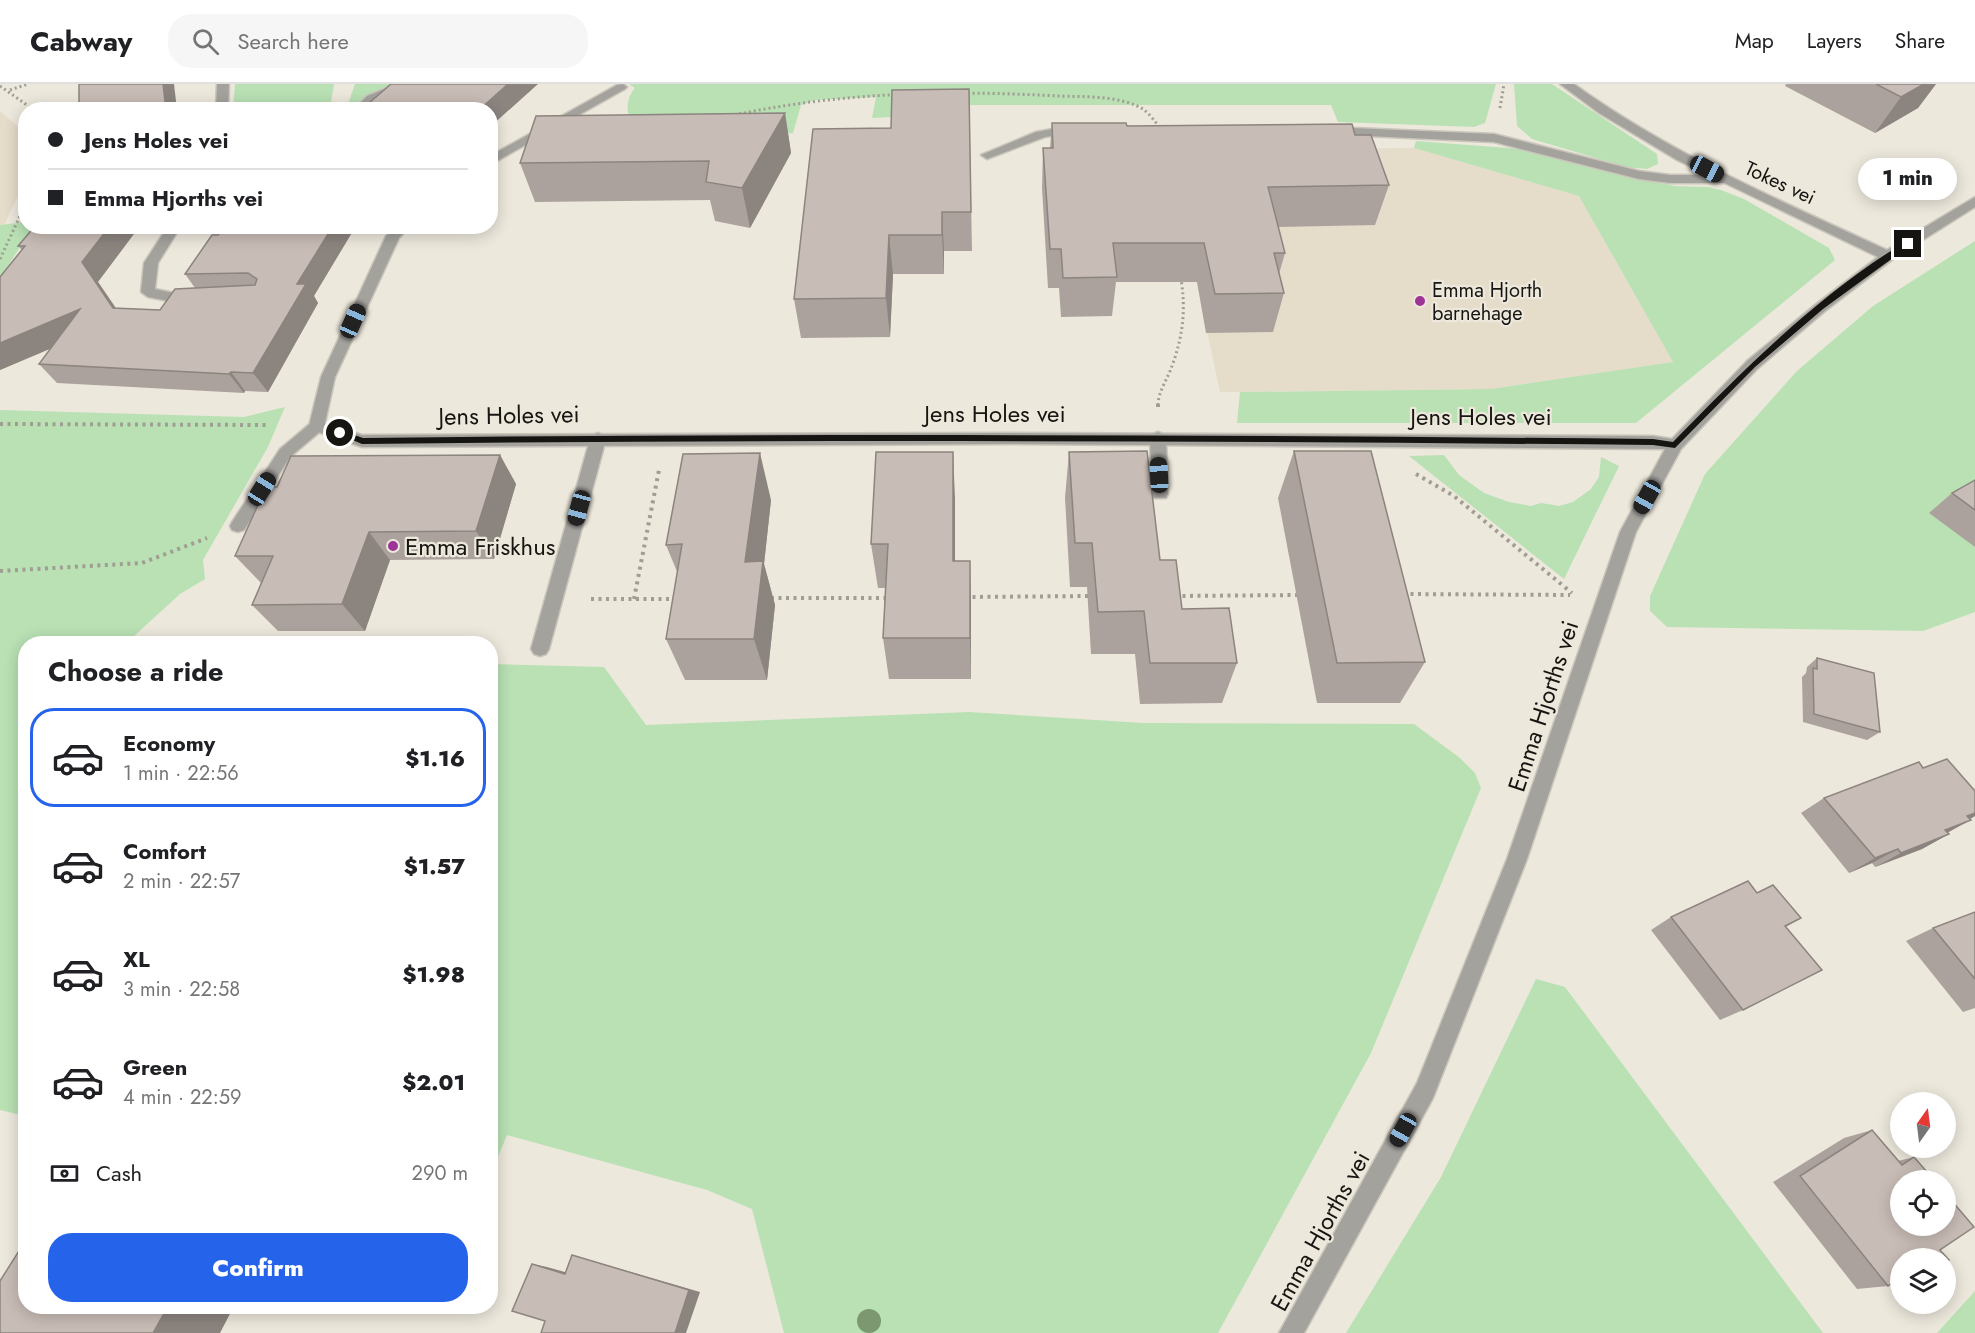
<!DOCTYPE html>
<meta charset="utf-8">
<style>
body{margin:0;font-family:Jost,sans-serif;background:#f6f6f6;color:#202124;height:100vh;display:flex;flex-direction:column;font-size:22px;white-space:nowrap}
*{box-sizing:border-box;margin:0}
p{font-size:20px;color:#757577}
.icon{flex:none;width:33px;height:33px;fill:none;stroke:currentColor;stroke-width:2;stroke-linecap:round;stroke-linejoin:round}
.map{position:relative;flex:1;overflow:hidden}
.panel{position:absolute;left:18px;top:552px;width:480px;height:678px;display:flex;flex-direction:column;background:#fff;border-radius:24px;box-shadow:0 3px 15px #0003}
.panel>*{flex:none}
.top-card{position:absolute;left:18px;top:18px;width:480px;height:132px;border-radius:24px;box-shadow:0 3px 15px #0003;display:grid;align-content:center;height:132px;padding:0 30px;background:#fff}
.needle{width:39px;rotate:14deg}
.tools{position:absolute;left:1890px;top:1008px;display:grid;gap:12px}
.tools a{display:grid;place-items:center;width:66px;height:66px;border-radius:50%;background:#fff;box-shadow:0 3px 15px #0003;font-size:30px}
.end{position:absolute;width:27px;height:27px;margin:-14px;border:8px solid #171511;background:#fff;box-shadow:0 0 0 3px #fff}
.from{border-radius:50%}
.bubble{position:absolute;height:42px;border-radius:21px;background:#fff;box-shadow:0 3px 15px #0003;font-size:20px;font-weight:800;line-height:42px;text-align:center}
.car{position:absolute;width:18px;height:36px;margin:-18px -9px;border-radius:8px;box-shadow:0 0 4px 2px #0007;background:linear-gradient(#222 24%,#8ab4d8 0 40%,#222 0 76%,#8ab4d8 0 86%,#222 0)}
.top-card b{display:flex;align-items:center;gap:21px;height:57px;font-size:22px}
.top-card b+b{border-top:2px solid #e0e0e0}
.top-card i{width:15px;height:15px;background:#202124}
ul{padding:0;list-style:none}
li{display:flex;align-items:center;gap:18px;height:99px;margin:0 12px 9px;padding:0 18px;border:3px solid transparent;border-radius:24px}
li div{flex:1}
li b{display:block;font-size:22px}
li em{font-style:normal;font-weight:800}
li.on{border-color:#2563eb}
li>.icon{width:54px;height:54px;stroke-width:1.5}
h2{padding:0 30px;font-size:27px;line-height:72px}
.pay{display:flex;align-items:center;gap:15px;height:66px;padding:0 30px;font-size:22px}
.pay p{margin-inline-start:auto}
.action{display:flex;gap:12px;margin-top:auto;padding:12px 30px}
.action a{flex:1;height:69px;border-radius:24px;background:#2563eb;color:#fff;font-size:24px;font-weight:800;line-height:69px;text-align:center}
header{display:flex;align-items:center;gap:36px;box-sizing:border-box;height:84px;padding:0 30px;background:#fff;border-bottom:2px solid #e0e0e0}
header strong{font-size:28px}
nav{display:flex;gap:33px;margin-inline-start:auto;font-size:21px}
.search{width:420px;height:54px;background:#f6f6f6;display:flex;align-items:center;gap:15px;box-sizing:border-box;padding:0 21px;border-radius:24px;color:#757577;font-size:22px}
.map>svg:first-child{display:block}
</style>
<header>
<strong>Cabway</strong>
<div class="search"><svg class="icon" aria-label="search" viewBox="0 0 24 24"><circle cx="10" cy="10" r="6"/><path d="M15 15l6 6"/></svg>Search here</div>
<nav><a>Map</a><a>Layers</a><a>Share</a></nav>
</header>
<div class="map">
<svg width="1975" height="1249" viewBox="0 0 1975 1249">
<rect width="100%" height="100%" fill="#ede8dc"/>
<!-- built -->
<g fill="#e5dcca">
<path d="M 0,27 L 26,50 L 25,97 L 4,141 L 0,141 Z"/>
<path d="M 1414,64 L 1579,112 L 1673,278 L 1491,305 L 1220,308 L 1194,186 L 1332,65 Z"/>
</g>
<!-- green -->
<g fill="#b9e1b4">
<path d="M 235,0 L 334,0 L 330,25 L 233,25 Z"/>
<path d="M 355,0 L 395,0 L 346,26 Z"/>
<path d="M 629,0 L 1496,0 L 1485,39 L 1474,43 L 1338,38 L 1331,21 L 941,21 L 931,31 L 872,34 L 876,13 L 815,16 L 801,21 L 793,49 L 778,50 L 631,38 C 626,26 626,15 635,4 Z"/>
<path d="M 1514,0 L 1552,0 L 1657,70 L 1658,80 L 1647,85 L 1626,83 L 1532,55 L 1517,42 Z"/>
<path d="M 1416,57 L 1521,65 L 1612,89 L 1675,102 L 1708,103 L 1721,106 L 1744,115 L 1829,164 L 1835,176 L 1636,339 L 1237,339 L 1240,308 L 1491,305 L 1673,278 L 1579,112 L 1414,64 Z"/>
<path d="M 25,138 L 26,142 L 33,143 L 0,194 L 0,141 Z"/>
<path d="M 1975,157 L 1975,528 L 1923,547 L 1667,543 L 1650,527 L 1650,512 L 1705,390 L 1797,287 L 1873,222 Z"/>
<path d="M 285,323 L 268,363 L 203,476 L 205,495 L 180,510 L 133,553 L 138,559 L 26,560 L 25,1032 L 0,1026 L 0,326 L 244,333 Z"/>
<path d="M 1444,371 L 1459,391 L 1484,409 L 1509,418 L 1531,422 L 1541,419 L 1559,422 L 1573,418 L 1591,405 L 1599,393 L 1601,373 L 1619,382 L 1564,495 L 1409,372 Z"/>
<path d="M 491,580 L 604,583 L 646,641 L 969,628 L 1143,639 L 1414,640 L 1460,674 L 1475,689 L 1481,704 L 1371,969 L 1218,1249 L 784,1249 L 752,1125 L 707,1106 L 507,1051 L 491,1090 Z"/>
<path d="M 1536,895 L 1565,903 L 1823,1249 L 1346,1249 L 1441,1093 Z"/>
<path d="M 1975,1207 L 1975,1249 L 1937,1249 Z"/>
</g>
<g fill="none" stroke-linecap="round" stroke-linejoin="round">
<defs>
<g id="service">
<path d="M 1074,41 L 1080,45 L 1078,48 L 1045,53 L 987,75 L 981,71 L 1036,48 Z"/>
<path d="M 1329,43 L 1494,50 L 1639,87 L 1670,91 L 1727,91 L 1733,95 L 1727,99 L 1670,99 L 1639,95 L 1494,58 L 1325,50 L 1323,47 Z"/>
<path d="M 317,337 L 322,338 L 325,342 L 322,346 L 290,373 L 244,446 L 238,448 L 232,446 L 230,442 L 232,438 L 280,365 L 312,338 Z"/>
<path d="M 1158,348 L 1163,350 L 1166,354 L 1168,410 L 1166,414 L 1154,414 L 1152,410 L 1150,354 L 1153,350 Z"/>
<path d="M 598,349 L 603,351 L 606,355 L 549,565 L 546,570 L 540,572 L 534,570 L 531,565 L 590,355 L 593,351 Z"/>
</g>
<g id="minor">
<path d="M 217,0 L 229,0 L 228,26 L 216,26 Z"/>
<path d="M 396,0 L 412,0 L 375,18 L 367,26 L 353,26 L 367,12 Z"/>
<path d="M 623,0 L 627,3 L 625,5 L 490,81 L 490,72 L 617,1 Z"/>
<path d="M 1560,0 L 1574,0 C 1671,70 1779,116 1887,166 L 1975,113 L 1975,123 L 1893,175 L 1825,227 L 1757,285 L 1681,365 L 1636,448 L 1527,775 L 1433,1014 L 1304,1249 L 1279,1249 L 1417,999 L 1507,775 L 1620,448 L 1665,365 L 1008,360 L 362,363 L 312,346 L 309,342 L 321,293 L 386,152 L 396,142 L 410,142 L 399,154 L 335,293 L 325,339 L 362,351 L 1008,349 L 1653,352 L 1672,355 L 1747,277 L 1815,221 L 1878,173 L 1677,76 L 1599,29 Z"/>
<path d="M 168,142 L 181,142 L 158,179 L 155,205 L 198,214 L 200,217 L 198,220 L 193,222 L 148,213 L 141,208 L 144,179 Z"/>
</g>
</defs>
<!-- service casing -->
<use href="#service" stroke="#cbc6bc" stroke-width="3"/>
<!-- minor casing -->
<use href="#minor" stroke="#cbc6bc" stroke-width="3"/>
<!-- path-far1 -->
<g stroke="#a09d93" stroke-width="3" stroke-dasharray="2 3" stroke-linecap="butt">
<path d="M 0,2 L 34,26"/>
<path d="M 10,6 L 28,0"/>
<path d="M 1500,24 L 1504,0"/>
<path d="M 739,30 C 845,8 950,6 1057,12 C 1083,13 1119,11 1143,25 C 1149,29 1156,39 1161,45"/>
<path d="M 0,175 L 26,119"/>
<path d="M 1158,321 C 1158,308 1168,294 1172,282 C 1183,252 1186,226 1181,195"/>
</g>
<!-- path -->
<g stroke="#a09d93" stroke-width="4" stroke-dasharray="3 4.5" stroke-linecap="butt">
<path d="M 1158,320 L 1158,323"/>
<path d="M 0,340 L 266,341"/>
<path d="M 1416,390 L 1454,412 L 1572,509"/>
<path d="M 0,487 L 142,479 L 207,454"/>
<path d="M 1403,510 L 1570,511"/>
<path d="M 1175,512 L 1300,511"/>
<path d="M 965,513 L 1090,512"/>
<path d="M 771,514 L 889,514"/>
<path d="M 591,515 L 676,515"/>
<path d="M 634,515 L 659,386"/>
</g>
<!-- service -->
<use href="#service" fill="#a4a29d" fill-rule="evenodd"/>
<!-- minor -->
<use href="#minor" fill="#a4a29d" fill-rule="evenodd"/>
</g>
<!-- trees -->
<circle fill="#7b9870" cx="869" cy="1237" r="12"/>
<!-- wall -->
<g fill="#aca29d">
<path d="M 1786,0 L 1936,0 L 1918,24 L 1875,49 L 1785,2 Z"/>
<path d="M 969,5 L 972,167 L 944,167 L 944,190 L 893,190 L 890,253 L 801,254 L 794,215 L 891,44 Z"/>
<path d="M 785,29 L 791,69 L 750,144 L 715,137 L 710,116 L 535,118 L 520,79 Z"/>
<path d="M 1052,39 L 1355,51 L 1389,101 L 1375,141 L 1278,143 L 1285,169 L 1279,190 L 1284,209 L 1273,248 L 1206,249 L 1197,198 L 1116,198 L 1112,232 L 1061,233 L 1059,204 L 1048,204 L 1042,104 L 1043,64 L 1050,64 Z"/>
<path d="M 35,142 L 98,198 L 116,224 L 160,226 L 195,204 L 185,190 L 212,151 L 314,212 L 318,219 L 268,308 L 245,307 L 244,309 L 57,299 L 39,280 L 51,264 L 0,286 L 22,166 L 18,162 Z"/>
<path d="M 1294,367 L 1425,578 L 1400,619 L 1317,619 L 1278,414 Z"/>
<path d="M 1069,368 L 1160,476 L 1182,525 L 1237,579 L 1222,619 L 1140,620 L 1135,570 L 1091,570 L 1087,503 L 1070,503 L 1065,414 Z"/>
<path d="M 500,371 L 516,400 L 494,475 L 390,476 L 365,547 L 278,547 L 252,521 L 261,499 L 235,472 L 277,403 Z"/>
<path d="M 1975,396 L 1975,463 L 1929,429 L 1952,409 Z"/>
<path d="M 955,415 L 955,477 L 971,520 L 971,595 L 889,595 L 883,554 L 885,504 L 878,504 L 871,460 Z"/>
<path d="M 771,416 L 764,480 L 775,521 L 767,596 L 685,596 L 666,555 L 678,490 L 666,461 Z"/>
<path d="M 1817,574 L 1880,648 L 1867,656 L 1803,638 L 1802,593 L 1806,589 L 1807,583 Z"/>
<path d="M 1923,684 L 1975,707 L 1975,732 L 1947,749 L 1949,750 L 1922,765 L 1875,783 L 1872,779 L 1849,789 L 1801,729 L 1824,714 Z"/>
<path d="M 1757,809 L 1801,834 L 1786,843 L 1743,926 L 1720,936 L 1651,846 L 1671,833 Z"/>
<path d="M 1975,828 L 1975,924 L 1963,928 L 1906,857 L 1933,844 Z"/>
<path d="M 1872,1046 L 1898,1077 L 1914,1073 L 1900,1174 L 1900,1200 L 1890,1201 L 1888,1202 L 1857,1205 L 1773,1098 L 1844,1054 Z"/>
</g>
<!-- shaded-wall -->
<g fill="#8c847f">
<path d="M 163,0 L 174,0 L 177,26 L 166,26 Z"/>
<path d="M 508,0 L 538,0 L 490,43 L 490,26 L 479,26 Z"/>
<path d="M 1924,0 L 1936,0 L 1918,24 L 1875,49 L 1901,13 Z"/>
<path d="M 785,29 L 791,69 L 750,144 L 742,104 Z"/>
<path d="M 942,128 L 944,167 L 944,190 L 942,151 Z"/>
<path d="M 110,142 L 140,142 L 98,198 L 129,244 L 113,224 L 82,178 Z"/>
<path d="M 333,142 L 356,142 L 314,212 L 318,219 L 268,308 L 253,289 L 297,200 Z"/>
<path d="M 889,151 L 893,190 L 890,253 L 886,214 Z"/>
<path d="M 80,225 L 97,245 L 0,286 L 0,259 Z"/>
<path d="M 231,288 L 245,307 L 244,309 L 229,290 Z"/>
<path d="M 953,368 L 955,415 L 955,521 L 953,477 Z"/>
<path d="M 760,369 L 771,416 L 764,480 L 775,521 L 767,596 L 754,555 L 745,478 Z"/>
<path d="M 500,371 L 516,400 L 494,475 L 476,447 Z"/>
<path d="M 369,448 L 390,476 L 365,547 L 342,520 Z"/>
<path d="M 970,477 L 971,520 L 971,595 L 970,554 Z"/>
<path d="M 1975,729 L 1975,732 L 1963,739 L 1967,732 Z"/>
<path d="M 1971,736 L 1943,751 L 1945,746 Z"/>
<path d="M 1949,750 L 1922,765 L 1875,783 L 1901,769 Z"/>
<path d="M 1898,765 L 1872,779 L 1849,789 L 1875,774 Z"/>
<path d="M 572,1171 L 700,1208 L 686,1249 L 675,1249 Z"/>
<path d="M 532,1180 L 547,1183 L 579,1192 L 565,1190 Z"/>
<path d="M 168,1222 L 234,1222 L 220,1249 L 153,1249 Z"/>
</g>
<!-- building -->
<g fill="#c8bcb6" stroke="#8c847f" stroke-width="1.5">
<path d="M 79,0 L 163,0 L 166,26 L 79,26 Z"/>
<path d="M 391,0 L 508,0 L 479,26 L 426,26 L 420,24 L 420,26 L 361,26 Z"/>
<path d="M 1876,0 L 1924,0 L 1901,13 Z"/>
<path d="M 969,5 L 971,128 L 942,128 L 942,151 L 889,151 L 886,214 L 794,215 L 813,45 L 891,44 L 892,6 Z"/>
<path d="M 785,29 L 742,104 L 706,98 L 709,77 L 520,79 L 536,32 Z"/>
<path d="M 1052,39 L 1126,39 L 1127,42 L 1352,40 L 1355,51 L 1371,51 L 1389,101 L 1268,103 L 1285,169 L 1274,169 L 1284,209 L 1215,210 L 1204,159 L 1113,159 L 1117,193 L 1063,194 L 1061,165 L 1050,165 L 1043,64 L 1053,64 Z"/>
<path d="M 35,142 L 110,142 L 82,178 L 113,224 L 160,226 L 175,205 L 255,201 L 257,195 L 248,189 L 185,190 L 212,151 L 218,151 L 224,142 L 333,142 L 297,200 L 306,200 L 253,289 L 231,288 L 229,290 L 39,280 L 80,225 L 0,259 L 0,193 L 25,162 L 18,162 Z"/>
<path d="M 1147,367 L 1160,476 L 1176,476 L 1182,525 L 1229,524 L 1237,579 L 1150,579 L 1144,527 L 1098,528 L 1092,459 L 1075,459 L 1069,368 Z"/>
<path d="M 1294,367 L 1371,367 L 1425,578 L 1337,579 Z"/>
<path d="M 876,368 L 953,368 L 953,477 L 970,477 L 970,554 L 883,554 L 888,460 L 871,460 Z"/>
<path d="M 760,369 L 745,478 L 763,477 L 754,555 L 666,555 L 682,460 L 666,461 L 683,370 Z"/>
<path d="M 500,371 L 476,447 L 369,448 L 342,520 L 252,521 L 273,472 L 235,472 L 266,403 L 277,403 L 291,372 Z"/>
<path d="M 1975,396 L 1975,426 L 1952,409 Z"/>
<path d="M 1817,574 L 1874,589 L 1880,648 L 1814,630 L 1813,584 L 1817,585 Z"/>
<path d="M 1947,675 L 1975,707 L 1975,729 L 1967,732 L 1971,736 L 1945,746 L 1949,750 L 1901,769 L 1898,765 L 1875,774 L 1824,714 L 1919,678 L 1923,684 Z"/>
<path d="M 1748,797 L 1757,809 L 1773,801 L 1801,834 L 1785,842 L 1822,886 L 1743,926 L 1671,833 Z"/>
<path d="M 1975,828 L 1975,895 L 1933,844 Z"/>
<path d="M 1872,1046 L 1902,1081 L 1914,1073 L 1934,1096 L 1900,1096 L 1900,1142 L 1946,1142 L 1946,1110 L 1974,1143 L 1940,1166 L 1949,1176 L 1946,1179 L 1946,1174 L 1900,1174 L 1900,1194 L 1888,1202 L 1800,1092 Z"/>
<path d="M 22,1162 L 26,1163 L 26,1222 L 168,1222 L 153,1249 L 0,1249 L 0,1197 Z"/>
<path d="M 572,1171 L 689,1206 L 675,1249 L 541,1249 L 545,1237 L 512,1227 L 532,1180 L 565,1190 Z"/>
</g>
<!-- route -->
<path fill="#171511" d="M 1905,158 L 1912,160 L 1823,225 L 1755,283 L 1675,364 L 1653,361 C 1223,357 793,355 362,360 L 336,349 L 340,346 L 363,354 C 793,349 1223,351 1653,355 L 1673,358 C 1744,285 1818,211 1905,158 Z"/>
<!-- markers -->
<g fill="#9d3496" stroke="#ede8dc" stroke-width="2">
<circle cx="1420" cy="217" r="6"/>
<circle cx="393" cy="462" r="6"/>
</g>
<g text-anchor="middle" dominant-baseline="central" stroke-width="4.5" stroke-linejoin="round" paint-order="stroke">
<!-- far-street labels -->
<g font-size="20" fill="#171511" stroke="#ede8dc">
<text transform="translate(1780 99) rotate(25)">Tokes vei</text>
</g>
<!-- far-poi labels -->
<g font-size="20" fill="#171511" stroke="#ede8dc" text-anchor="start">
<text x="1432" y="206">Emma Hjorth<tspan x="1432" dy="23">barnehage</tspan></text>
</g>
<!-- street labels -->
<g font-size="24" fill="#171511" stroke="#ede8dc">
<text x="995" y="329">Jens Holes vei</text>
<text transform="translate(509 331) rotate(-1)">Jens Holes vei</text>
<text x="1481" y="332">Jens Holes vei</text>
<text transform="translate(1543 622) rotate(-72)">Emma Hjorths vei</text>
<text transform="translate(1320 1147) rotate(-61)">Emma Hjorths vei</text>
</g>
<!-- poi labels -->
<g font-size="24" fill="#171511" stroke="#ede8dc" text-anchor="start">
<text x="405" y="462">Emma Friskhus</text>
</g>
</g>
</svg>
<div class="tools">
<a><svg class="needle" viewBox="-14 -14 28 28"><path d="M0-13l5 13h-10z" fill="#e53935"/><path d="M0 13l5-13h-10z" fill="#757577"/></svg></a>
<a><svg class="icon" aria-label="locate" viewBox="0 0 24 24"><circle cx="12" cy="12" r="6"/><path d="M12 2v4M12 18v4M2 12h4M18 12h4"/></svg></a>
<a><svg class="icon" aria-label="layers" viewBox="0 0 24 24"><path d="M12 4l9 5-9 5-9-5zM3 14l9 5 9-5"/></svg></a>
</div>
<i class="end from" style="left:340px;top:349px"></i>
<i class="end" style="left:1908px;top:160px"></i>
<div class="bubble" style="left:1858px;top:74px;width:99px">1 min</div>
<i class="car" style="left:1707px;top:85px;rotate:118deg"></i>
<i class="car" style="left:353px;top:237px;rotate:24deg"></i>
<i class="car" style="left:1159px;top:391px;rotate:357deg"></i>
<i class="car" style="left:262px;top:405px;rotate:32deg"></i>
<i class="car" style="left:1647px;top:413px;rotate:209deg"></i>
<i class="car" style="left:579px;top:424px;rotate:195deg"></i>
<i class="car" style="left:1403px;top:1046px;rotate:209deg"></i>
<div class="top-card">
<b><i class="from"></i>Jens Holes vei</b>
<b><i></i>Emma Hjorths vei</b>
</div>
<section class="panel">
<h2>Choose a ride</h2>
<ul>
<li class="on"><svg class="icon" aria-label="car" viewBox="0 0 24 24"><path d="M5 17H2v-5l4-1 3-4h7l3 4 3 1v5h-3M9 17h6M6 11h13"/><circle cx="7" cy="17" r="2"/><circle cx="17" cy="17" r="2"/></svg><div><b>Economy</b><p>1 min · 22:56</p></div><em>$1.16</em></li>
<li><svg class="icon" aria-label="car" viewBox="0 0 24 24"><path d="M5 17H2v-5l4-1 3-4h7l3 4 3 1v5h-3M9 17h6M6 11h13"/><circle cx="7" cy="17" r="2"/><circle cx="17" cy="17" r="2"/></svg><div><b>Comfort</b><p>2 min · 22:57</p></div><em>$1.57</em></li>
<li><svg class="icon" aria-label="car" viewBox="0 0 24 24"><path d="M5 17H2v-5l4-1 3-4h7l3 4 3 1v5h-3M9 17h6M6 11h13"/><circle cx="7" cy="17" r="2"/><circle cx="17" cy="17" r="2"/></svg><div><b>XL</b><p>3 min · 22:58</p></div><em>$1.98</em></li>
<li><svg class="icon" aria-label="car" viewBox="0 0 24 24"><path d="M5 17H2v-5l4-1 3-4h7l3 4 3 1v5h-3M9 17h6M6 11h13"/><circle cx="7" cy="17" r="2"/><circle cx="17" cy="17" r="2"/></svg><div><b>Green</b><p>4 min · 22:59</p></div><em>$2.01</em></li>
</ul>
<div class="pay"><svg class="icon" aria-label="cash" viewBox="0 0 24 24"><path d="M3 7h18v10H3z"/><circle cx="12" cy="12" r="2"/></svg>Cash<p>290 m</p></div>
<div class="action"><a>Confirm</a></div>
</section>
</div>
